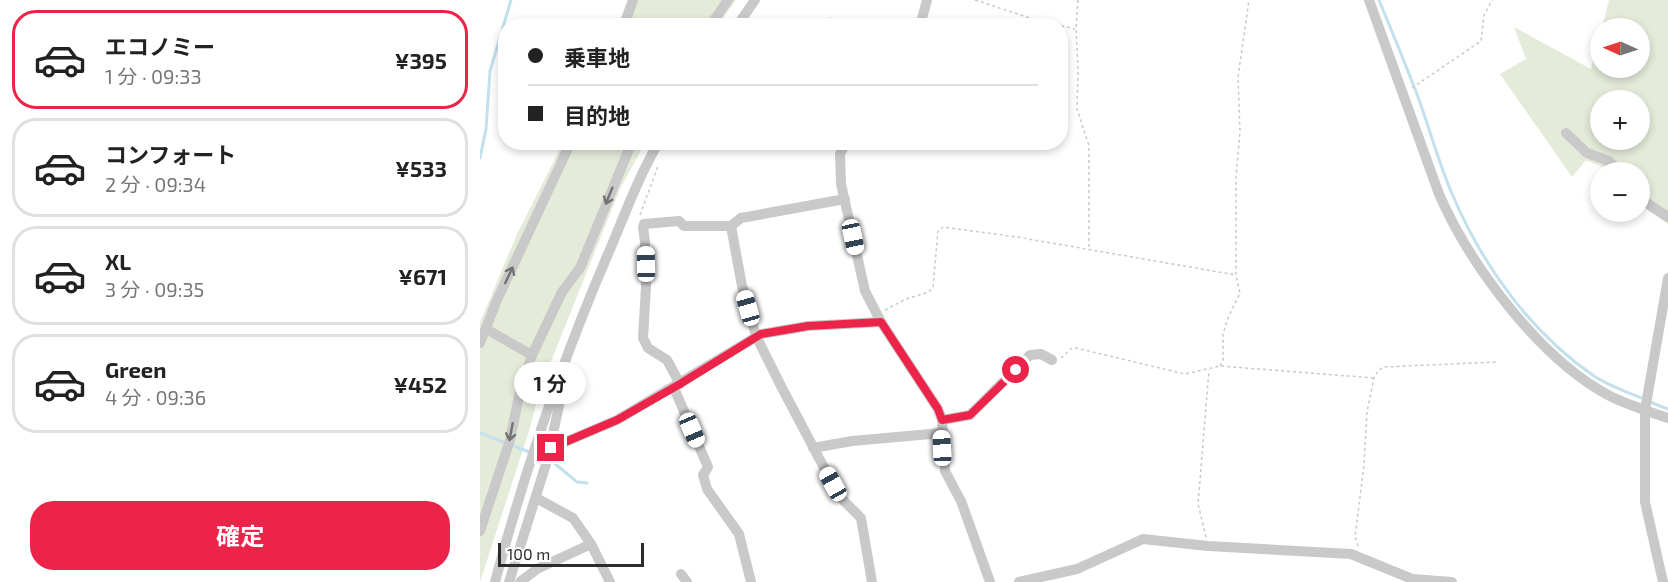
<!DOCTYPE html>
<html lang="ja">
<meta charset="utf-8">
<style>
body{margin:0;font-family:"Exo 2","Noto Sans JP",sans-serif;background:#f6f6f6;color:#222;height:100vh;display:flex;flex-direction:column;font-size:22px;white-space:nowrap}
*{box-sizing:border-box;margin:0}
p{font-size:20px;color:#767676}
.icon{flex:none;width:33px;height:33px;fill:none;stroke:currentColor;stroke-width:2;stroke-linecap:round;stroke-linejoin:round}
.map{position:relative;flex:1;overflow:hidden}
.panel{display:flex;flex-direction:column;background:#fff;width:480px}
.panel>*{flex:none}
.top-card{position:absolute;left:18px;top:18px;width:570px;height:132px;border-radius:24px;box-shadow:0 3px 9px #0003;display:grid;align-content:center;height:132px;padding:0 30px;background:#fff}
.needle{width:39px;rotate:273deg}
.buttons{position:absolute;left:1110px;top:18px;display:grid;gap:12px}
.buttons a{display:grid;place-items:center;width:60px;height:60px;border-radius:50%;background:#fff;box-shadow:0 3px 9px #0003;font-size:30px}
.scale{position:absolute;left:18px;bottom:15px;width:146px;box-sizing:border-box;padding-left:6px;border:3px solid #2c2c2c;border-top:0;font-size:16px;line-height:21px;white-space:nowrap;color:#2c2c2c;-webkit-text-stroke:4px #fff;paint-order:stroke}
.end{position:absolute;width:27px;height:27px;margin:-14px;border:8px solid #ed244a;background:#fff;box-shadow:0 0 0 3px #fff}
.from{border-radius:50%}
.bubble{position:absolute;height:42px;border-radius:21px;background:#fff;box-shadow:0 3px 9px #0003;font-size:20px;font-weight:700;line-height:42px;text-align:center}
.car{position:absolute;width:18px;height:36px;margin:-18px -9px;border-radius:8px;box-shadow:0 0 4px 2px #0007;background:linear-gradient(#fff 24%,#345 0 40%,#fff 0 76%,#345 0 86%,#fff 0)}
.top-card b{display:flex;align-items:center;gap:21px;height:57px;font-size:22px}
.top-card b+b{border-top:2px solid #e0e0e0}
.top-card i{width:15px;height:15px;background:#222}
ul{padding:10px 0 0;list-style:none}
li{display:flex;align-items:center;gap:18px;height:99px;margin:0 12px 9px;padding:0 18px;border:3px solid #e0e0e0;border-radius:24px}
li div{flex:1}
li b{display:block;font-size:22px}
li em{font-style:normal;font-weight:700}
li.on{border-color:#ed244a}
li>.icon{width:54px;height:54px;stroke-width:1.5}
.action{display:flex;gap:12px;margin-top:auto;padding:12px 30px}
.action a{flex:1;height:69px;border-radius:24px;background:#ed244a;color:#fff;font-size:24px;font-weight:700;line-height:69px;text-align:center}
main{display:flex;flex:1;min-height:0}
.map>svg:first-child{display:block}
</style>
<main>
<section class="panel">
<ul>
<li class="on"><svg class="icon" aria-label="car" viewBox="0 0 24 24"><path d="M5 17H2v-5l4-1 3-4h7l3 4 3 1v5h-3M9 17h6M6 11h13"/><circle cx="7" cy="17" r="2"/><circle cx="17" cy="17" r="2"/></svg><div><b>エコノミー</b><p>1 分 · 09:33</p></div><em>¥395</em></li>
<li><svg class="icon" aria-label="car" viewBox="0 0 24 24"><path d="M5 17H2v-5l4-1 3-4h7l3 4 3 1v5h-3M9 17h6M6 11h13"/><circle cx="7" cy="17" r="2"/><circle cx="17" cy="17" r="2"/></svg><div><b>コンフォート</b><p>2 分 · 09:34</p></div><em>¥533</em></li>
<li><svg class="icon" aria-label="car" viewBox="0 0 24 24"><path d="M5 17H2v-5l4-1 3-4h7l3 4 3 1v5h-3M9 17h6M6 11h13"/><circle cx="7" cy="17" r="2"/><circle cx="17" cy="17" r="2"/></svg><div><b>XL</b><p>3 分 · 09:35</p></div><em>¥671</em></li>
<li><svg class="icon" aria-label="car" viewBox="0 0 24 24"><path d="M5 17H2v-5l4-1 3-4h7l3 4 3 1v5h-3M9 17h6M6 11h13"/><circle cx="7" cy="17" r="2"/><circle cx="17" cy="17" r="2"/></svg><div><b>Green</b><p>4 分 · 09:36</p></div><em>¥452</em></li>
</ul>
<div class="action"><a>確定</a></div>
</section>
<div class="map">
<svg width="1188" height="582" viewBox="0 0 1188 582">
<rect width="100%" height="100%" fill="#fff"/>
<!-- green -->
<g fill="#e5ebd9" fill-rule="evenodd">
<path d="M 148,0 L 256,0 L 238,25 L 137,26 Z"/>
<path d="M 1129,0 L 1188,0 L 1188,224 L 1160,205 L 1160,172 L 1131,172 L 1127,169 L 1106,160 L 1092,177 L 1020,74 L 1046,59 L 1034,27 L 1111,69 L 1120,33 L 1120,68 L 1160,68 L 1160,28 L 1122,28 ZM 1120,100 L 1160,100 L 1160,140 L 1120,140 Z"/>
<path d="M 83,143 L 165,143 L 140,189 L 60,389 L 49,431 L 0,582 L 0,322 L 37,234 Z"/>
</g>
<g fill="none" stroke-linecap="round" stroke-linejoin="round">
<!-- stream -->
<g stroke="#c3e1ec" stroke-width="3">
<path d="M 899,0 C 912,32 926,65 938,97 C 950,130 959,164 973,196 C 1003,266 1051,333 1114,376 C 1129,386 1147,392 1164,399"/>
<path d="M 0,158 L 6,129 L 10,71 L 31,0"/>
<path d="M 1170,402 L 1188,409"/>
<path d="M 0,433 L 26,443"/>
<path d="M 32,445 L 73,462 L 97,482 L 107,483"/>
</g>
<!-- path -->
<g stroke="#c9c9c9" stroke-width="1.5" stroke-dasharray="3 3" stroke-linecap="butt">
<path d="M 495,0 L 553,19 L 595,29"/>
<path d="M 598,0 L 596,29 L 598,68 L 597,109 L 609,146 L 609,249"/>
<path d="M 348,26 L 352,15"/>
<path d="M 932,88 L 1001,41 L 1004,15 L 1012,0"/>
<path d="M 160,215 L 178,166"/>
<path d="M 405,310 L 426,299 L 449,292 L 453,287 L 458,231 L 463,227 L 537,237 L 756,275"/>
<path d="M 581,358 L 592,348 L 596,348 L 705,374 L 740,366 L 894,378"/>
<path d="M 740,366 L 743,360 L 743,334 L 748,318 L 760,293 L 756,275 L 756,177 L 760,131 L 758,77 L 769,0"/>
<path d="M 726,537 L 718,504 L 729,370"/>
<path d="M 878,546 L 875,537 L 884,465 L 887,412 L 894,378 L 898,371 L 903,367 L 1016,362"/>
</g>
<!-- minor -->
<g stroke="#c9c9c9" stroke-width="10">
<path d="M 889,0 L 959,194 C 990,265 1059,358 1128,395 C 1147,405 1168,411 1188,418"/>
<path d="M 144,26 L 153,0"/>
<path d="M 230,26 L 248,0"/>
<path d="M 257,26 L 275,0"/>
<path d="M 440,26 L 447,0"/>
<path d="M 1086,133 L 1107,153 L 1129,161 L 1140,172"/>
<path d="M 366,142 L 360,154 L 361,184 L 385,291 L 401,322 L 458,409 L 462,420 L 465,471 L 481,501 L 510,582"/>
<path d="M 1160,194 L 1167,203 L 1188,217"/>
<path d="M 251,226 L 262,286 L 276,336 L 302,388 L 359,496 L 381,518 L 392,582"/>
<path d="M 6,329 L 52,355"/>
<path d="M 0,343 L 17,300 L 91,142"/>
<path d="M 200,384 L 187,360 L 168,348 L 163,338 L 166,287 L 165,242 L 163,227 L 164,224 L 199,221 L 204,226 L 251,226 L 261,218 L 365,199"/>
<path d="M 194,388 L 228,467 L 223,475 L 227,489 L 259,534 L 271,582"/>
<path d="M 462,420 L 490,415 L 550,355 L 561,354 L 572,360"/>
<path d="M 333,448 L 372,441 L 462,433"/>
<path d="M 69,452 L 80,401 L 82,376"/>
<path d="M 56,498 L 93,518 L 111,544 L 130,582"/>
<path d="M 0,531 L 30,440 L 40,391 L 52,355 L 82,292 L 100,268 L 152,142"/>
<path d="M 201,574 L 207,582"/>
<path d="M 15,582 C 45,470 82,361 128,254 C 144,217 158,177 179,142"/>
<path d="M 29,582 L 71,448 L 137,420 L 281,334 L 328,326 L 401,322"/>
<path d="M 40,582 L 57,569 L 111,544"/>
<path d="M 539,582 L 597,569 L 663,539 L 728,546 L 871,554 L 932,579 L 972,582"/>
<path d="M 1183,582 L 1165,502 L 1165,410 L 1188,278"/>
</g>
</g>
<!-- one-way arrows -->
<defs><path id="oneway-shaft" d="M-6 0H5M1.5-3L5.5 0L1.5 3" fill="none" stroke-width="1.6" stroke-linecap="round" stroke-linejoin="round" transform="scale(1.5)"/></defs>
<g stroke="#737373">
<use href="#oneway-shaft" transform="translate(129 196) rotate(112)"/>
<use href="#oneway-shaft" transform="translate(29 275) rotate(-65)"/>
<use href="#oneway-shaft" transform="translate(31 432) rotate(101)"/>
</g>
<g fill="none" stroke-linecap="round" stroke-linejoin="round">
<!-- route -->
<path stroke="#ed244a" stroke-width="8" d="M 71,448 L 137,420 L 200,384 L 281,334 L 328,326 L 401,322 L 458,409 L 462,420 L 490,415 L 536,370"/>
</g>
</svg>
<div class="buttons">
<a><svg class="needle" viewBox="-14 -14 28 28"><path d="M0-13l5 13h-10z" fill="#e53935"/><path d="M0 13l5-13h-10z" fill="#767676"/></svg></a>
<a>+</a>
<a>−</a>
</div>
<div class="scale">100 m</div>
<i class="end from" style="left:536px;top:370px"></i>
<i class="end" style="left:71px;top:448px"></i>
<div class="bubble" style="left:34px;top:362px;width:72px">1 分</div>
<i class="car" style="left:373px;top:237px;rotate:168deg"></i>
<i class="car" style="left:166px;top:264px;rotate:359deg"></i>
<i class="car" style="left:268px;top:308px;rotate:344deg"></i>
<i class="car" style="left:212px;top:430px;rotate:157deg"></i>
<i class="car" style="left:462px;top:448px;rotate:357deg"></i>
<i class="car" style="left:353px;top:484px;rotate:331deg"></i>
<div class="top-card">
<b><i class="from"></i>乗車地</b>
<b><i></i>目的地</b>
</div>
</div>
</main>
